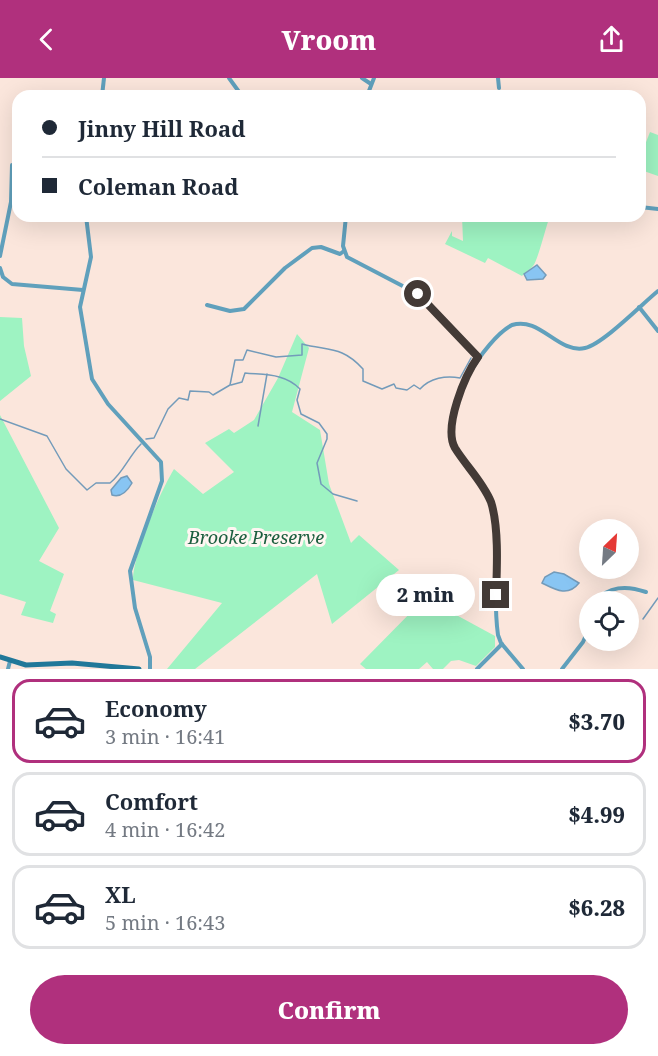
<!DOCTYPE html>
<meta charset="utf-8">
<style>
body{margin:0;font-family:"Noto Serif",serif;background:#f6f6f7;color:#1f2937;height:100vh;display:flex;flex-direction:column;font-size:22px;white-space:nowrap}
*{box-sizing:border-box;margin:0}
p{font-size:20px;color:#747a83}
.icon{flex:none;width:33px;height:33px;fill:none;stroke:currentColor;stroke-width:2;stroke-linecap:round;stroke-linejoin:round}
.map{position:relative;height:591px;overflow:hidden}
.drawer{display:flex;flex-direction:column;background:#fff;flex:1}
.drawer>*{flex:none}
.guide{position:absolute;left:12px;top:12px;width:634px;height:132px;border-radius:18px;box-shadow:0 6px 24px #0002;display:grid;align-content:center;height:132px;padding:0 30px;background:#fff}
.needle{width:39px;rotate:25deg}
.controls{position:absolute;left:579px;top:441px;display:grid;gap:12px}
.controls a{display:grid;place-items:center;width:60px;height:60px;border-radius:50%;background:#fff;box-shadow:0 6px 24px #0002;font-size:30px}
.end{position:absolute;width:27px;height:27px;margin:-14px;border:8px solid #433a36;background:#fff;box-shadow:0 0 0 3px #fff}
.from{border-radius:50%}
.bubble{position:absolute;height:42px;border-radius:21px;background:#fff;box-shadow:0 6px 24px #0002;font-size:20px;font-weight:800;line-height:42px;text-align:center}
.guide b{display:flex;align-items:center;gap:21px;height:57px;font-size:22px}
.guide b+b{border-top:2px solid #e0e1e3}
.guide i{width:15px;height:15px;background:#1f2937}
ul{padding:10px 0 0;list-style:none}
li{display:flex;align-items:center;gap:18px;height:84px;margin:0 12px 9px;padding:0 18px;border:3px solid #e0e1e3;border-radius:18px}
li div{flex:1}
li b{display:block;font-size:22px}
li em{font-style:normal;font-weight:800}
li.active{border-color:#b0307d}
li>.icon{width:54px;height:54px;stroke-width:1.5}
.button{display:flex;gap:12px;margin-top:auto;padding:12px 30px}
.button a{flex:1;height:69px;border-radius:36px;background:#b0307d;color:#fff;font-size:24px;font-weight:800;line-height:69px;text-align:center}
header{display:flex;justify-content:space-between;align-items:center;height:78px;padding:0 30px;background:#b0307d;color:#fff;font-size:27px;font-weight:800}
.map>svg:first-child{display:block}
</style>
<header><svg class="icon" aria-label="back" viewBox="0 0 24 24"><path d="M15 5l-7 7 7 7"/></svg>Vroom<svg class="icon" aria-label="share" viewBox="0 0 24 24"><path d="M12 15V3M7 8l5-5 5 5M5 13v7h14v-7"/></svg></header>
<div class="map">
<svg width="658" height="591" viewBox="0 0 658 591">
<rect width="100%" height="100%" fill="#fbe6dc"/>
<!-- green -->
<g fill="#9ef3c2">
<path d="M 650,54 L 658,57 L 658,98 L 641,92 L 641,77 Z"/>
<path d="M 462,138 L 550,138 C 546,148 538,182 533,188 C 530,192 525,194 522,198 L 488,180 L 485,185 L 445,166 L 452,153 L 452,158 L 463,163 Z"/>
<path d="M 0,239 L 22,240 L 24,268 L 31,298 L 0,323 Z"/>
<path d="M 297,256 L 309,270 L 292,334 L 320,352 L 329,406 L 351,465 L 359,457 L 399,492 L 332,546 L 317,496 L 195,591 L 167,591 L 222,525 L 133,502 C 133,477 160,414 174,391 L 203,416 L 234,394 L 205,365 L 229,351 L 234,355 L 254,342 L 278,300 Z"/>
<path d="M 0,337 L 59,450 L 39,483 L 64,496 L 50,533 L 56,536 L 53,545 L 21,537 L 26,524 L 0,516 Z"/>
<path d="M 425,520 L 495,558 L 495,569 L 476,588 L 459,582 L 451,583 L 443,591 L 433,591 L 427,584 L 419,591 L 366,591 L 360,586 Z"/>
</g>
<!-- water -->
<g fill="#88c5f3" stroke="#739bba" stroke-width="1.5">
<path d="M 537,187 L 546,197 L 543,201 L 527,202 L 524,196 Z"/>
<path d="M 127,398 L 132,405 C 128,412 121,420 112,417 L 111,412 L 121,400 Z"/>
<path d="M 554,494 L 564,496 L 579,505 C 568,519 556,512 542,505 L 545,499 Z"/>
</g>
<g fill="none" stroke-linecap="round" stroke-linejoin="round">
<!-- stream -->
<g stroke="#739bba" stroke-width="1.5">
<path d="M 231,307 L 242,304 L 245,295 C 264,297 285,295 300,311 L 297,322 L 301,336 L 319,345 L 327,356 L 327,361 L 317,385 L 321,406 L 333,416 L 357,423"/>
<path d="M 0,341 L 47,358 L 66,391 L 87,412 L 96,405 L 110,405 C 123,395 129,378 141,366"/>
<path d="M 258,348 L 267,296"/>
<path d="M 146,361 L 154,360 L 168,331 L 179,320 L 188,322 L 190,313 L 209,314 L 213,317 L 230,307 L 235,282 L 243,282 L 247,272 L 276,279 L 302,277 L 302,266 C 329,273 342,268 363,291 L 363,303 L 382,311 L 394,306 L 396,310 L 407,312 L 414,307 L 420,311 C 430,300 446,297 460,300 L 471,280"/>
<path d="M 643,541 L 658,520"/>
</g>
<!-- street -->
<g stroke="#60a0bc" stroke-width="4">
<path d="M 229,0 L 242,18"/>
<path d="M 362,0 L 371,6"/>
<path d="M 498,0 L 499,10"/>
<path d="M 102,18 L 104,0"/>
<path d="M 367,18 L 374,0"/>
<path d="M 640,129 L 658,131"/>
<path d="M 86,138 L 91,179 L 80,229 L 92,301 L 108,326 L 161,384 L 162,403 L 130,493 L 135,530 L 150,579 L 150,591"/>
<path d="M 346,138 L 343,168 L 347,179 L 418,216 L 478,279"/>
<path d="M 0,178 L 11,124 L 12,87"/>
<path d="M 0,190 L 3,199 L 12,206 L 83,212"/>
<path d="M 207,227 L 230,233 L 244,231 L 285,190 L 312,170 L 321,169 L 340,176 L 344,173"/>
<path d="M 639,229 L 658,253"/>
<path d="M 594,524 C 609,508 626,507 646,514"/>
<path d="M 8,591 L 10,583"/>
<path d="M 477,591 L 502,566"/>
<path d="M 523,591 L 501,565 L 498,557 C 492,516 500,474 493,434 C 489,405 461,389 452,363 C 441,332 484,262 512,247 C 540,238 558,276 585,270 C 603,266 642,226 658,213"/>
<path d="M 562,591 L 583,564 L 590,548"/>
</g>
<!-- secondary -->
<path stroke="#217899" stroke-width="5" d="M 0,579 L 26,587 L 72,585 L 139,591"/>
</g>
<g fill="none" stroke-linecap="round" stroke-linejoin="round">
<!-- route -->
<path stroke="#433a36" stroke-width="8" d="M 418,216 L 478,279 C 465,297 443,349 455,370 C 466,388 483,404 491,424 C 499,449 497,490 496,517"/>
</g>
<g text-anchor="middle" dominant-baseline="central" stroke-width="6" stroke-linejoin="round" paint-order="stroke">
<!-- park labels -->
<g font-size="18" font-style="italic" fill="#1b5e3e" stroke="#fff6f2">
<text x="256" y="459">Brooke Preserve</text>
</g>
</g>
</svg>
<div class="controls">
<a><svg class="needle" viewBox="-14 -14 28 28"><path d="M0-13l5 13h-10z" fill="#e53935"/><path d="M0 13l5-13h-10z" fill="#747a83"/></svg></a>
<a><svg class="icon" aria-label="locate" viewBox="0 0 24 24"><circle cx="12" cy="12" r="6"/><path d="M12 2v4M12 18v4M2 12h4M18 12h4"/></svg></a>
</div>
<i class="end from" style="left:418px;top:216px"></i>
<i class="end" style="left:496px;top:517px"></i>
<div class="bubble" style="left:376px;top:496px;width:99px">2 min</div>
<div class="guide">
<b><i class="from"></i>Jinny Hill Road</b>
<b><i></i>Coleman Road</b>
</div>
</div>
<section class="drawer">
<ul>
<li class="active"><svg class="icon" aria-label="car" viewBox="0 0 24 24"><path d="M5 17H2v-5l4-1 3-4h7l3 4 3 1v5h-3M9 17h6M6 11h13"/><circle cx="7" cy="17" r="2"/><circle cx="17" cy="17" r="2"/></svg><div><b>Economy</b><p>3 min · 16:41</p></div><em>$3.70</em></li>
<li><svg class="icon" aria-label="car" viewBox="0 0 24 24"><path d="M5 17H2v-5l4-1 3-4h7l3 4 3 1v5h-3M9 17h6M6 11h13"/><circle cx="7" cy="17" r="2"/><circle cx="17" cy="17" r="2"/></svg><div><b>Comfort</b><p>4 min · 16:42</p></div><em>$4.99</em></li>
<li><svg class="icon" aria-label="car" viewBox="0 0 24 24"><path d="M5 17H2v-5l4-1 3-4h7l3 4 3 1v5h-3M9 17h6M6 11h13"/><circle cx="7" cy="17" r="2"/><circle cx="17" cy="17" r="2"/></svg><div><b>XL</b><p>5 min · 16:43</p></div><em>$6.28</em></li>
</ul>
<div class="button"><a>Confirm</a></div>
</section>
